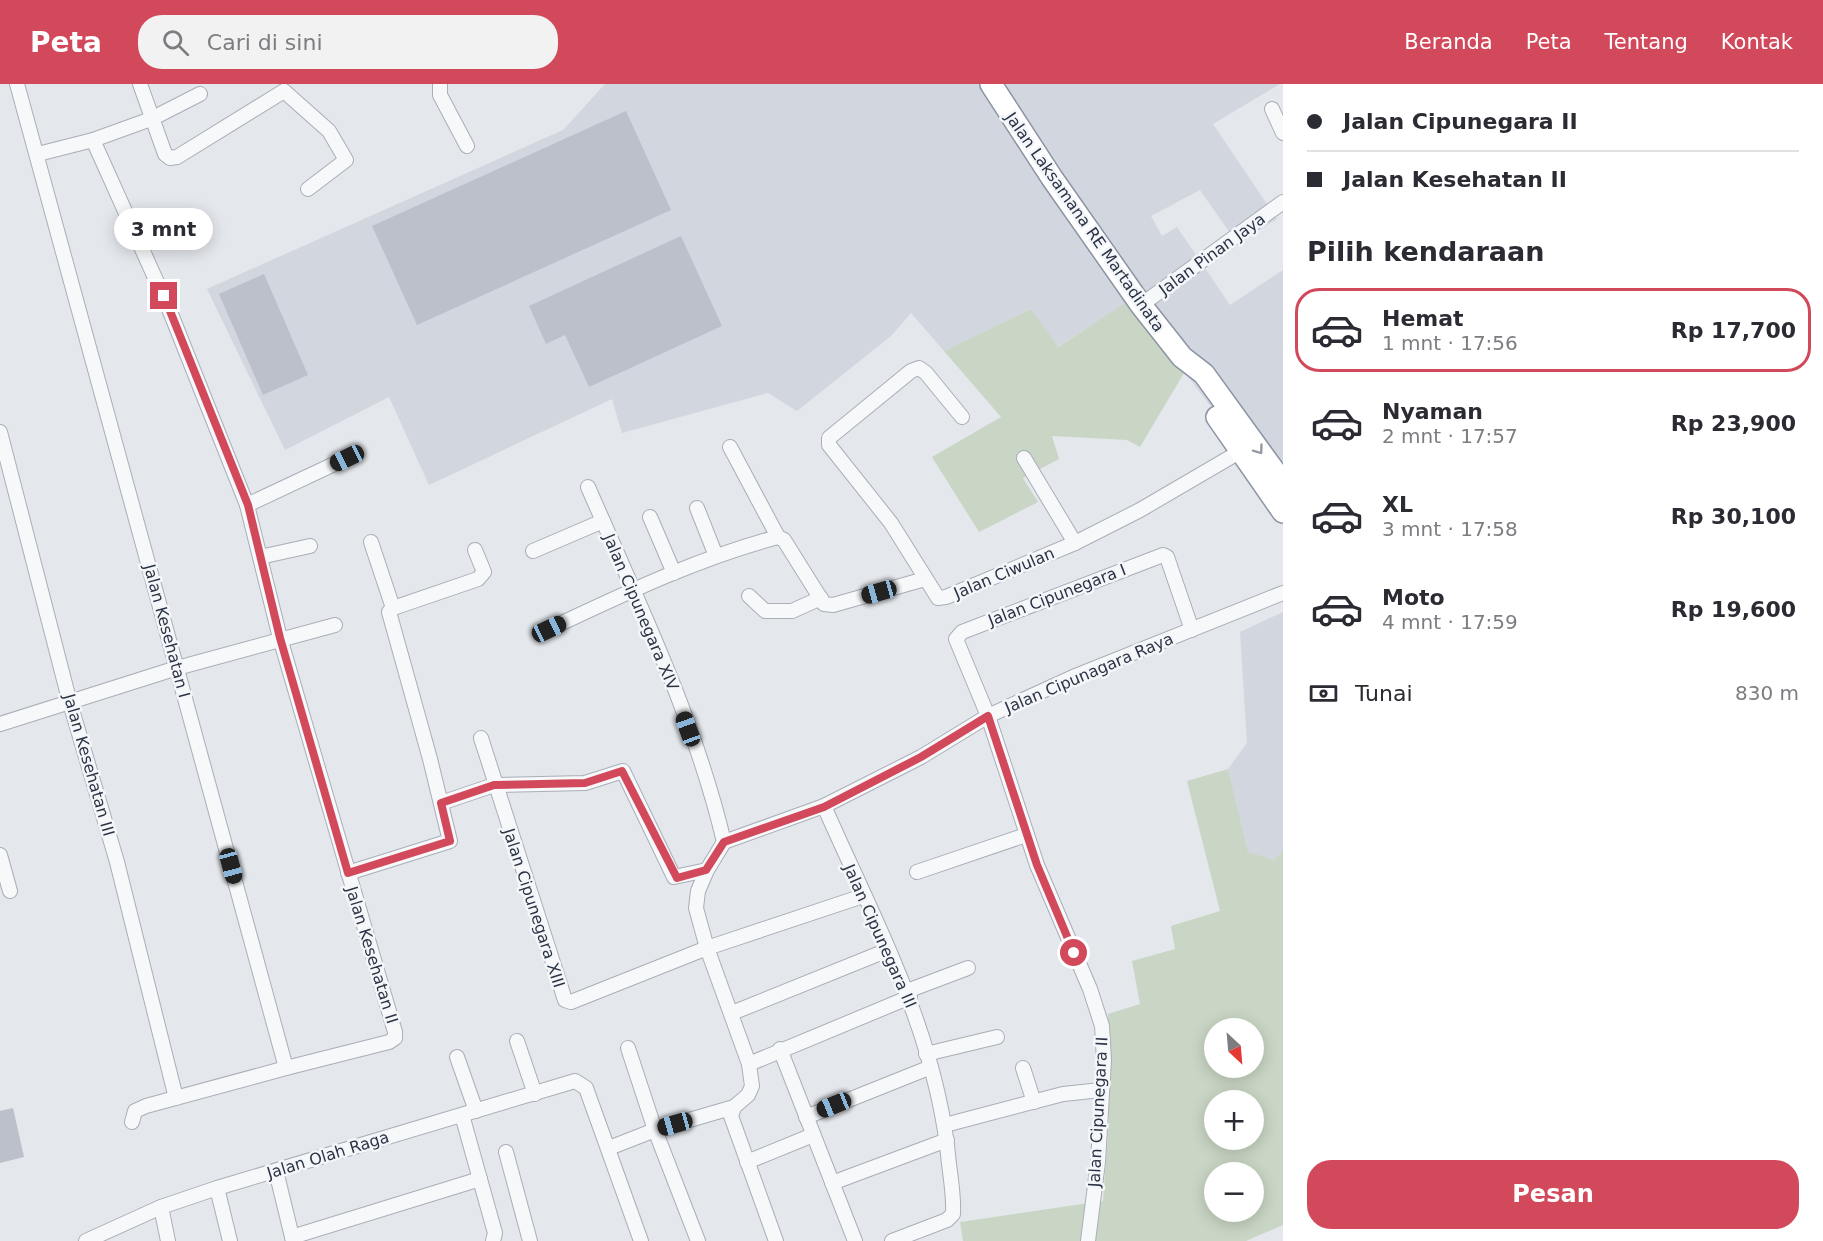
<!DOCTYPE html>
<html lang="id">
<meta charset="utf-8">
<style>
body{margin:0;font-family:"DejaVu Sans",sans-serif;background:#f2f2f3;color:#2b2b33;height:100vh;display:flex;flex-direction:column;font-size:22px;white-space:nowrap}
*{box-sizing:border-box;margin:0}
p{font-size:20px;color:#7c7c81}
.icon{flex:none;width:33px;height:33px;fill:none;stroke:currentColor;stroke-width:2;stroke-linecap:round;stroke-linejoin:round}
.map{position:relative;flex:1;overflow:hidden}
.details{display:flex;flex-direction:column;background:#fff;width:540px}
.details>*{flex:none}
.guide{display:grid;align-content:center;height:132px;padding:0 24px;background:#fff}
.needle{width:39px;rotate:154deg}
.buttons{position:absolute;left:1204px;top:934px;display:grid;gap:12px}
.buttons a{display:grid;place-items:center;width:60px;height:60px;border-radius:50%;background:#fff;box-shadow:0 3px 15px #0003;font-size:30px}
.end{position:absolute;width:27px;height:27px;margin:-14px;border:8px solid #d1495b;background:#fff;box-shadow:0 0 0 3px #fff}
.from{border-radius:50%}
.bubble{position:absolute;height:42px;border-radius:21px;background:#fff;box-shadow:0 3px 15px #0003;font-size:20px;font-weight:800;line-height:42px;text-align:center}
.car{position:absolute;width:18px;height:36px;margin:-18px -9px;border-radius:8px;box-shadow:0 0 4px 2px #0007;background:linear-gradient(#222 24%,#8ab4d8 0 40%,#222 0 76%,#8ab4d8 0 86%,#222 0)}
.guide b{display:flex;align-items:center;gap:21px;height:57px;font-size:22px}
.guide b+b{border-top:2px solid #e1e1e2}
.guide i{width:15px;height:15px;background:#2b2b33}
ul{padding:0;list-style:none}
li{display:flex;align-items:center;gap:18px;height:84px;margin:0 12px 9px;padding:0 12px;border:3px solid transparent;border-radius:24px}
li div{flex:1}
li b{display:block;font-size:22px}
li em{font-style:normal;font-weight:800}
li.selected{border-color:#d1495b}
li>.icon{width:54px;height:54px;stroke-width:1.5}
h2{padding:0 24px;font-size:27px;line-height:72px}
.pay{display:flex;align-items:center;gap:15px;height:66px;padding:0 24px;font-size:22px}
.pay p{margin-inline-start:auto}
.button{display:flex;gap:12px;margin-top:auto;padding:12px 24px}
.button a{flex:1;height:69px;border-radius:24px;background:#d1495b;color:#fff;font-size:24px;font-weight:800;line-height:69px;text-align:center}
header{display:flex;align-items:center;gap:36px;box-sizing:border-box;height:84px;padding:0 30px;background:#d1495b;color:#fff}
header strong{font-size:28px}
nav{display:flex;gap:33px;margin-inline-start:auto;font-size:21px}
.search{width:420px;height:54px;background:#f2f2f3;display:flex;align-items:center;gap:15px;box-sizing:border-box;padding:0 21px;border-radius:24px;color:#7c7c81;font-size:22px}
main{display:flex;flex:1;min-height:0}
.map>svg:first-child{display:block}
</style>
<header>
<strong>Peta</strong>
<div class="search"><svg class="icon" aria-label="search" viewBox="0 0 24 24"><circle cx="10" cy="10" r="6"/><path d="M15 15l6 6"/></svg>Cari di sini</div>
<nav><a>Beranda</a><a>Peta</a><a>Tentang</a><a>Kontak</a></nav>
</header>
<main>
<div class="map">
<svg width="1283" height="1157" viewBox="0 0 1283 1157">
<rect width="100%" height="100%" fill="#e4e7ec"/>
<!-- built -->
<g fill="#d2d6de">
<path d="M 605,0 L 1280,0 L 1213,40 L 1277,135 L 1237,159 L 1200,106 L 1151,132 L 1162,152 L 1177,143 L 1230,221 L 1283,186 L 1283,417 L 1130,217 L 1057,263 L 1031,225 L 944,267 L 911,229 L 891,252 L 797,327 L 768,309 L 622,349 L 612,315 L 429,401 L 389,313 L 285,366 L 207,205 L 563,46 Z"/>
<path d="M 1283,528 L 1283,766 L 1274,776 L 1248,769 L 1228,685 L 1247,659 L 1240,548 Z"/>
</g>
<!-- green -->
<g fill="#c9d6c5" fill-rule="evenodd">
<path d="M 1130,216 L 1184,289 L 1140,363 L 1127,356 L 1052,352 L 1059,375 L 1023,394 L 1038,418 L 979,448 L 932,373 L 1001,333 L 944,267 L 1031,225 L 1058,263 Z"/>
<path d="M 1228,685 L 1248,768 L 1274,776 L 1283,766 L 1283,1141 L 1246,1157 L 963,1157 L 960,1138 L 1103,1117 L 1109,1037 L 1108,930 L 1140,920 L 1132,877 L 1175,865 L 1171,842 L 1220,827 L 1187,697 ZM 1215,945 L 1254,945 L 1254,984 L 1215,984 ZM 1215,1017 L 1254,1017 L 1254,1056 L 1215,1056 ZM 1215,1089 L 1254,1089 L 1254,1128 L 1215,1128 Z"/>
</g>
<!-- building -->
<g fill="#bbc0ca">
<path d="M 626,27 L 671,126 L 417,241 L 372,142 Z"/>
<path d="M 681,152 L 722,242 L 589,303 L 565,251 L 546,260 L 529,222 Z"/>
<path d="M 264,190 L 308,291 L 263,311 L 219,210 Z"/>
<path d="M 13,1024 L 24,1073 L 0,1079 L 0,1027 Z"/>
</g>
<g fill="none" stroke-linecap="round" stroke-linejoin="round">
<defs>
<g id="minor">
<path d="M 17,0 L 286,984 L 146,1022 L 135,1027 L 132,1038"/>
<path d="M 140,0 L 165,70 L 170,74 L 177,73 L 284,7"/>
<path d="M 440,0 L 440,11 L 467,62"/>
<path d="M 284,7 L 329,47 L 346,76 L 308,105"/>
<path d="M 1272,25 L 1283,49"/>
<path d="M 93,56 L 151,35 L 200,10"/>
<path d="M 38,70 L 93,56 L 169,225 L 247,421 L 280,554 L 395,948 L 395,954 L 389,958 L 286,984"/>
<path d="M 1141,221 L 1283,118"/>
<path d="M 962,333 L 926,289 L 919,284 L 911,287 L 829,354 L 829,361 L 891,439 L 938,514 L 946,513 L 1075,459 L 1140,426 L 1241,367"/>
<path d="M 0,348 L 70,619 L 117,778 L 176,1014"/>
<path d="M 730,363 L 778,453"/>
<path d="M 1024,374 L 1075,459"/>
<path d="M 588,403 C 638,518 695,635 724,758"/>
<path d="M 247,421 L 347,374"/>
<path d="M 697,424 L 716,472"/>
<path d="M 650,433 L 674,489"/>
<path d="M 533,467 L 603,437"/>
<path d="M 260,473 L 310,462"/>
<path d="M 749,512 L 765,527 L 792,527 L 821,514"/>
<path d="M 393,524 L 478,495 L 484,488 L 475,466"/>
<path d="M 549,545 C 624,510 698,474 778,453 L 784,456 L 824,520 L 833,521 L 925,495"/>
<path d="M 0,640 L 177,584 L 335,541"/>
<path d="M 481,654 L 565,916 L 571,918 L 707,864 L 863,812"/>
<path d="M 441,719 L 494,701 L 585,699 L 623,687 L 674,793 L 707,786"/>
<path d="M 824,722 C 875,838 938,952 949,1080 C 951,1096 954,1114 953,1130 L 947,1136 L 892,1157"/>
<path d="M 0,771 L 10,807"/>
<path d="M 917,788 L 1026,751"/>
<path d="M 348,789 L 450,757 L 430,675 L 389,528 L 393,524 L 371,458"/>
<path d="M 907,907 L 968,884"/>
<path d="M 732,929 L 888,866"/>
<path d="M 517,957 L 535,1010"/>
<path d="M 780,965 L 855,1157"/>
<path d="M 926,970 L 997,953"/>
<path d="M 457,973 L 476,1027"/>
<path d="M 749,980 L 910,913"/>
<path d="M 1023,984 L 1034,1018"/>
<path d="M 734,1023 L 731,1032 L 776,1157"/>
<path d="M 462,1031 L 495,1149 L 493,1157"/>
<path d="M 806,1033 L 931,983"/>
<path d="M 945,1041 L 1063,1010 L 1101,1006"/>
<path d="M 609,1064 L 655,1046 L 628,964"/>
<path d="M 506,1068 L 530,1157"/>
<path d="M 747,1078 L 813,1051"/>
<path d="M 276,1087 L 293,1157"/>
<path d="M 832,1099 L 947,1056"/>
<path d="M 217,1104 L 230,1157"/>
<path d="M 161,1123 L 168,1157"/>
<path d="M 292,1153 L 480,1095"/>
<path d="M 86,1157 L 161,1123 L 217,1104 L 575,997 L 586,1004 L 641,1157"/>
<path d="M 698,1157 L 655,1046 L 734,1023 L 748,1011 L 752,1002 L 749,980 L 707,864 L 696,824 L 698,807 L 707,786 L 724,758 L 824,722 L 921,673 L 988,632 L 1073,593 L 1283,509"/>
<path d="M 1088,1157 L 1098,1078 L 1104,976 L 1102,942 L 1090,905 L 1037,781 L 988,632 L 956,555 L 962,548 L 1163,471 L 1167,473 L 1192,546"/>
</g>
<g id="highway">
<path d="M 991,0 L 1052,94 L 1141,221 L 1182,273 L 1204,290 L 1283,399"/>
<path d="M 1217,333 L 1283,428"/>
</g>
</defs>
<!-- minor casing -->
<use href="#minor" stroke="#a9aeb7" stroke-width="16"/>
<!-- highway casing -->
<use href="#highway" stroke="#8b94a3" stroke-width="24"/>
<!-- minor -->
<use href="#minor" stroke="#f7f8fa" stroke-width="14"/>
<!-- highway -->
<use href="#highway" stroke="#fff" stroke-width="21"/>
</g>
<!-- one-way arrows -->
<defs><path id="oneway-chevron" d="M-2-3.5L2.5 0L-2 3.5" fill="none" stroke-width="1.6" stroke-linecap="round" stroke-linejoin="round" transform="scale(1.5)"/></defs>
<use stroke="#959aa2" href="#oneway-chevron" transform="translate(1259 366) rotate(54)"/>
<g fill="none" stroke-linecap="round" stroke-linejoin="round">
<!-- route -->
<path stroke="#d1495b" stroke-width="8" d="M 164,212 L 248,421 L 280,554 L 348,789 L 450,757 L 441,719 L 494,701 L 585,699 L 622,687 L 677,794 L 706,786 L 724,758 L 824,723 L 921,673 L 988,632 L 1037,781 L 1074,869"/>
</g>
<g text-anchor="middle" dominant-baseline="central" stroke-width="5" stroke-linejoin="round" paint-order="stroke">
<!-- street labels -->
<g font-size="16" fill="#2b3445" stroke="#f4f6f9">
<text transform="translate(1085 138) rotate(55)">Jalan Laksamana RE Martadinata</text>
<text transform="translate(1212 170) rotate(-36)">Jalan Pinan Jaya</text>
<text transform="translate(1004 489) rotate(-23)">Jalan Ciwulan</text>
<text transform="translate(1057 511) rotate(-21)">Jalan Cipunegara I</text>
<text transform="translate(641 528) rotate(67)">Jalan Cipunegara XIV</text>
<text transform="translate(167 547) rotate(75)">Jalan Kesehatan I</text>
<text transform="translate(1089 589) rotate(-23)">Jalan Cipunagara Raya</text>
<text transform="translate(89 681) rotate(74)">Jalan Kesehatan III</text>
<text transform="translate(534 824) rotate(72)">Jalan Cipunegara XIII</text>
<text transform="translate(880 852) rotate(66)">Jalan Cipunegara III</text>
<text transform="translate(372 871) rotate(73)">Jalan Kesehatan II</text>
<text transform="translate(1098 1028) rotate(-87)">Jalan Cipunegara II</text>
<text transform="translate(328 1071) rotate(-17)">Jalan Olah Raga</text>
</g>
</g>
</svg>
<div class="buttons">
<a><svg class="needle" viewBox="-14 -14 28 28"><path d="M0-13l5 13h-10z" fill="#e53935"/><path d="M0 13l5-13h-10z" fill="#7c7c81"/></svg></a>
<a>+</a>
<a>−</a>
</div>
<i class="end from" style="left:1074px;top:869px"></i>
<i class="end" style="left:164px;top:212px"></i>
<div class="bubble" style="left:114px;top:124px;width:99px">3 mnt</div>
<i class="car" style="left:347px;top:374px;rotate:244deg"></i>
<i class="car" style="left:879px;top:508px;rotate:254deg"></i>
<i class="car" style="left:549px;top:545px;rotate:65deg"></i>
<i class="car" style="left:688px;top:645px;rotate:340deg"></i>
<i class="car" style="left:231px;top:782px;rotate:165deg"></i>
<i class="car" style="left:834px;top:1021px;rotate:248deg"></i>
<i class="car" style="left:675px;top:1040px;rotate:254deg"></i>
</div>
<section class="details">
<div class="guide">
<b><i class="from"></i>Jalan Cipunegara II</b>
<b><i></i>Jalan Kesehatan II</b>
</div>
<h2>Pilih kendaraan</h2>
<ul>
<li class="selected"><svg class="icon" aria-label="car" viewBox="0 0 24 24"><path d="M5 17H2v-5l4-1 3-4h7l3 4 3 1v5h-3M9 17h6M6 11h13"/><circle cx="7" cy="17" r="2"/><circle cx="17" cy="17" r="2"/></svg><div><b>Hemat</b><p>1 mnt · 17:56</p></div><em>Rp 17,700</em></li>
<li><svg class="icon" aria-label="car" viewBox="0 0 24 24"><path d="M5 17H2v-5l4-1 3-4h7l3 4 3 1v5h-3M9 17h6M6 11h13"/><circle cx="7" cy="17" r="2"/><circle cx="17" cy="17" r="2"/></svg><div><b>Nyaman</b><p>2 mnt · 17:57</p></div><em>Rp 23,900</em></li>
<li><svg class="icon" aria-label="car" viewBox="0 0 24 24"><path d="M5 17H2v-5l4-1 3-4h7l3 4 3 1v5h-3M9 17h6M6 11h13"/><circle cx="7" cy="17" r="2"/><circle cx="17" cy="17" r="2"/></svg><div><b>XL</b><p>3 mnt · 17:58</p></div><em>Rp 30,100</em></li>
<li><svg class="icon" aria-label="car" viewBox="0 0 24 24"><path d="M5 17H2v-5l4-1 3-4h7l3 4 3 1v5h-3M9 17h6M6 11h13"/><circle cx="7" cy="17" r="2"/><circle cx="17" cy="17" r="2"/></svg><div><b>Moto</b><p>4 mnt · 17:59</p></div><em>Rp 19,600</em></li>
</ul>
<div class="pay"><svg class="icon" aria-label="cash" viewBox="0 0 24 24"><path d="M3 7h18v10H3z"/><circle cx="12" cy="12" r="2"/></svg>Tunai<p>830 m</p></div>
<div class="button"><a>Pesan</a></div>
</section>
</main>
